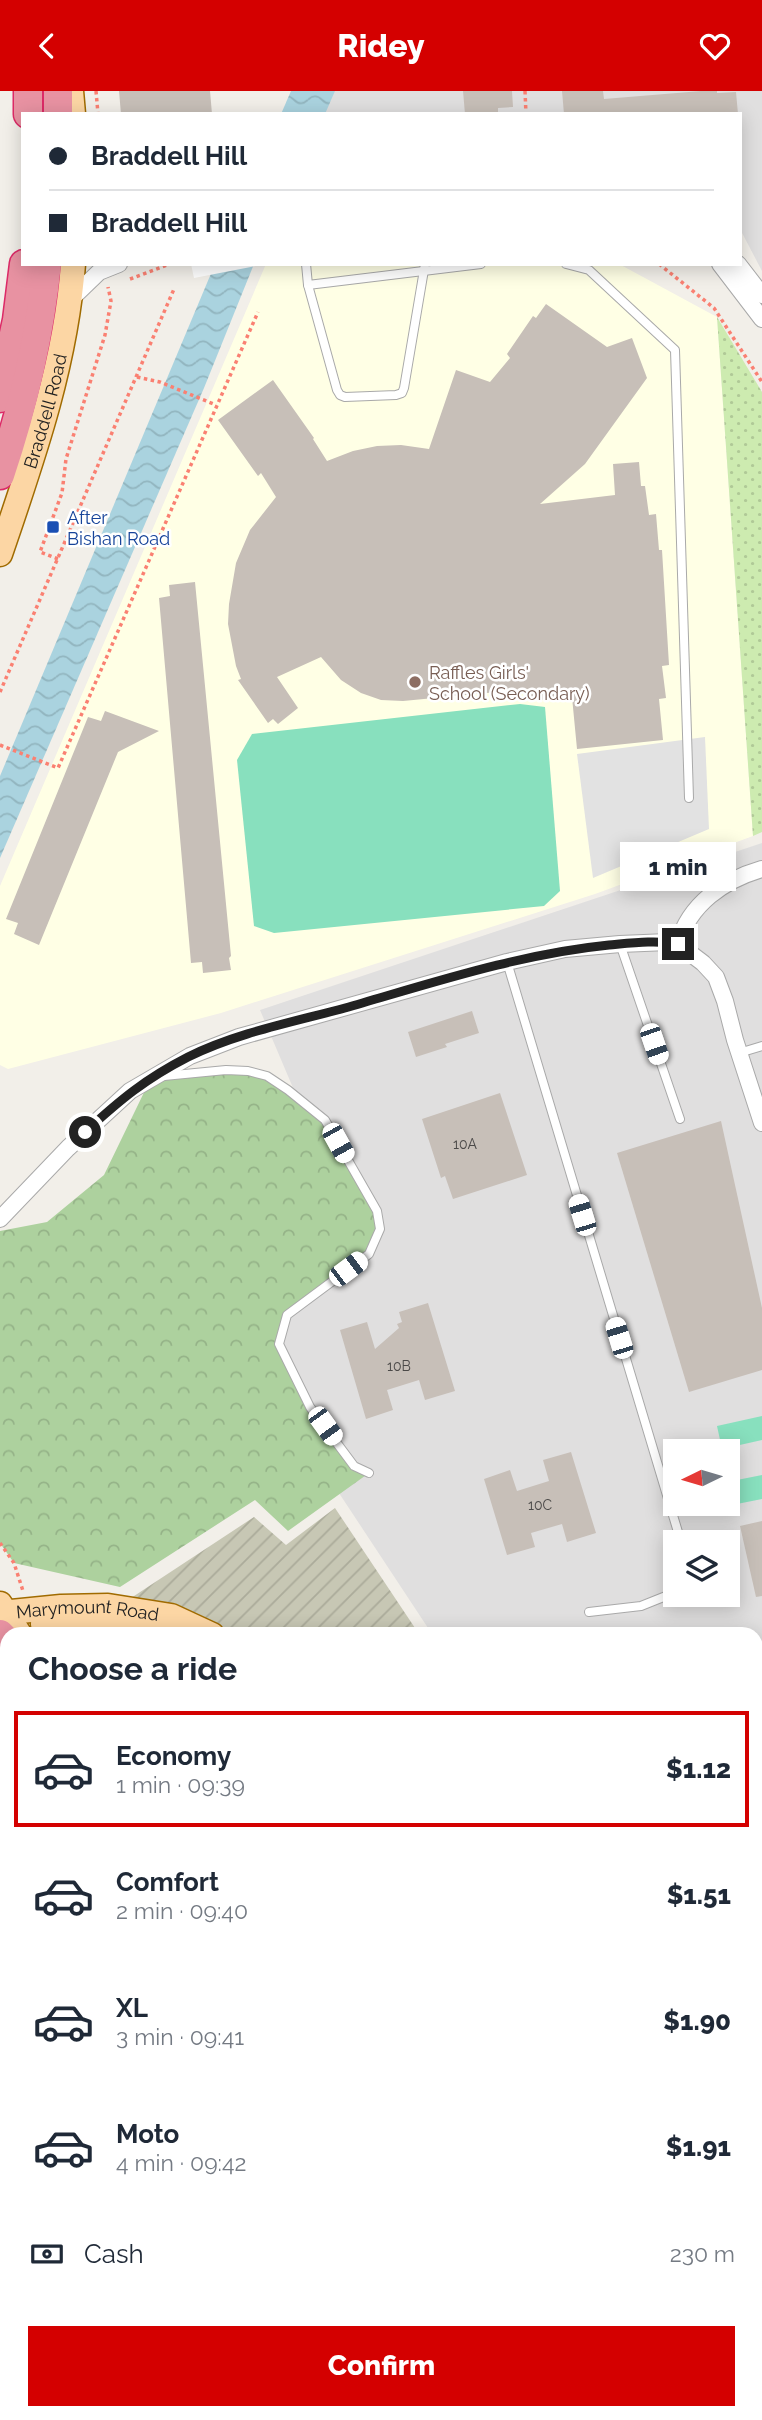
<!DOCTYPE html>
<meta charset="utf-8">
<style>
body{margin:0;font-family:Raleway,sans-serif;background:#f2f2f3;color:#1f2937;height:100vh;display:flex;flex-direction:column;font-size:26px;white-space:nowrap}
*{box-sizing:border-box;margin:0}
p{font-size:23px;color:#747a83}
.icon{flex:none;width:38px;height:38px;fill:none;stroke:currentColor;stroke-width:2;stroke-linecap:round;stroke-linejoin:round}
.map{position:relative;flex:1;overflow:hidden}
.drawer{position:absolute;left:0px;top:1536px;width:763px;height:793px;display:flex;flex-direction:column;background:#fff;border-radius:21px 21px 0 0;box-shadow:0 4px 18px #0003}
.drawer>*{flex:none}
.hud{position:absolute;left:21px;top:21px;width:721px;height:154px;border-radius:0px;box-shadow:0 4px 18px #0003;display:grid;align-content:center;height:154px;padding:0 28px;background:#fff}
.needle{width:46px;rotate:265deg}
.tools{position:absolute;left:663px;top:1348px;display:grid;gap:14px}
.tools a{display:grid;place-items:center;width:77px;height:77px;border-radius:0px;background:#fff;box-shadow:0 4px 18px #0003;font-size:35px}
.end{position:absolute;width:32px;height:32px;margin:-16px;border:9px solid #222;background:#fff;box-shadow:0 0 0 4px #fff}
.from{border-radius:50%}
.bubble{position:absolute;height:49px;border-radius:0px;background:#fff;box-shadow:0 4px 18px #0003;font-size:23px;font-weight:800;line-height:49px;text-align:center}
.car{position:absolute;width:21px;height:42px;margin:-21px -10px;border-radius:9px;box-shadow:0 0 5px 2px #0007;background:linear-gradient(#fff 24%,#345 0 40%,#fff 0 76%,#345 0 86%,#fff 0)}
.hud b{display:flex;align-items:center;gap:24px;height:66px;font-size:26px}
.hud b+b{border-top:2px solid #e0e1e3}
.hud i{width:18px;height:18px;background:#1f2937}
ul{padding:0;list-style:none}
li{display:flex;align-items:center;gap:21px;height:116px;margin:0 14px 10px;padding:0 14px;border:4px solid transparent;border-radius:0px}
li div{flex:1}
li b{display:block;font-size:26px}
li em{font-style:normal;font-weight:800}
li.selected{border-color:#d40000}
li>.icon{width:63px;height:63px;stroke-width:1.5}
h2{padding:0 28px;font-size:32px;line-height:84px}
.pay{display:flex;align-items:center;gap:18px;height:77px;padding:0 28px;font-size:26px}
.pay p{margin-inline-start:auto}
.primary-button{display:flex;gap:14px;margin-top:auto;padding:14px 28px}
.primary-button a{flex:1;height:80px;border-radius:0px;background:#d40000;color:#fff;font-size:28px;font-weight:800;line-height:80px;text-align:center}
header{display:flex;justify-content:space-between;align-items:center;height:91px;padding:0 28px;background:#d40000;color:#fff;font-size:32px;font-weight:800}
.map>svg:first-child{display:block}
</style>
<header><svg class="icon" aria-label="back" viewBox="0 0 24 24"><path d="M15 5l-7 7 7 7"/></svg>Ridey<svg class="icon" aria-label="heart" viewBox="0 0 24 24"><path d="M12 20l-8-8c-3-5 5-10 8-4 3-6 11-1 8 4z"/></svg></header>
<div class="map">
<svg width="762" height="2329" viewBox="0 0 762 2329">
<defs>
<pattern id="construction-furrows" width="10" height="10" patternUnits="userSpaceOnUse" patternTransform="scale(1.75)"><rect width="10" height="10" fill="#c7c7b4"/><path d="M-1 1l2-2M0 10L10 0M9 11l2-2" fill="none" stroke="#abab9a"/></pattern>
<pattern id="grass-dots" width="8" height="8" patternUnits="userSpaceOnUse" patternTransform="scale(1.75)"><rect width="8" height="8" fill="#cdebb0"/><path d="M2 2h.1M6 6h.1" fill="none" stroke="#b0c997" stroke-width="1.8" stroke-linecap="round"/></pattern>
<pattern id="forest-crowns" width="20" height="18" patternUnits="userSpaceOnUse" patternTransform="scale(1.75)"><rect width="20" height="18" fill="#add19e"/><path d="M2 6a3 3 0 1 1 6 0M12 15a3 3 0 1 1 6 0" fill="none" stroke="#95b388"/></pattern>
<pattern id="water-waves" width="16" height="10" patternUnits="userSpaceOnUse" patternTransform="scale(1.75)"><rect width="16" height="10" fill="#aad3df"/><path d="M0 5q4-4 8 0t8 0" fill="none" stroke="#92b5bf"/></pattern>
</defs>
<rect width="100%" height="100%" fill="#f2efe9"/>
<!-- residential -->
<g fill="#e0dfdf" fill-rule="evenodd">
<path d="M 328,0 L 762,0 L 762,180 L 740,138 L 740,23 L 319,23 Z"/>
<path d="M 762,752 L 762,1637 L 756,1639 L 756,1544 L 432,1543 L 238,1249 L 358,1150 L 260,919 ZM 676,1360 L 728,1360 L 728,1412 L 676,1412 ZM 676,1451 L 728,1451 L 728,1503 L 676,1503 Z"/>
<path d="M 7,2215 L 7,2322 L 573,2322 L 576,2329 L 0,2329 L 0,2216 Z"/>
</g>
<!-- education -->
<g fill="#ffffe5">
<path d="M 266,173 L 619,173 L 717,226 L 753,745 L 595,803 L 221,922 L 8,978 L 0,974 L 0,795 Z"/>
<path d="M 762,1753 L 762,2329 L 737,2329 L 732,2322 L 756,2322 L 756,1754 Z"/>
</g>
<!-- construction -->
<g fill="url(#construction-furrows)">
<path d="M 335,1417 L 419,1543 L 94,1544 L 87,1536 L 254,1426 L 286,1454 Z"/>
<path d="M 762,1781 L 762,2020 L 756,2019 L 756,1782 Z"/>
</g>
<!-- grass -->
<g fill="url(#grass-dots)">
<path d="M 717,226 L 762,301 L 762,741 L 753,745 Z"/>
<path d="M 0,2130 L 7,2130 L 7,2215 L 0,2216 Z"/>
</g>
<!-- forest -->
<path fill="url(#forest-crowns)" d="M 206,980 L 267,985 L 325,1029 L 377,1120 L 380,1138 L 369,1163 L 287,1224 L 280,1253 L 310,1316 L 354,1375 L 369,1382 L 288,1440 L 255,1409 L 120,1496 L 14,1472 L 0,1452 L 0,1140 L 47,1131 L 104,1084 L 151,987 Z"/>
<!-- pitch -->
<g fill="#88e0be">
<path d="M 520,613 L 545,616 L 560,800 L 544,815 L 274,842 L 254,835 L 237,669 L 252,643 Z"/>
<path d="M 762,1325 L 762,1349 L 722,1358 L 717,1335 Z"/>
<path d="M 762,1384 L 762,1408 L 737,1413 L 732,1390 Z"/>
</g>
<!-- parking -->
<path fill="#e2e2e2" d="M 705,646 L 709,738 L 593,787 L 577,663 Z"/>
<!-- water -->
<g fill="url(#water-waves)">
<path d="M 291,0 L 335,0 L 325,23 L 281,23 Z"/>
<path d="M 215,173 L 254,173 L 204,297 L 0,767 L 0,685 Z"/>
</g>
<!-- pier -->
<path fill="#fff" d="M 191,173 L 266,173 L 194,187 Z"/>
<!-- building -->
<g fill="#c7bfb8">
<path d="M 119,0 L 210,0 L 212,23 L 121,23 Z"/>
<path d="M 463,0 L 512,0 L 513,16 L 498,17 L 498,23 L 465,23 Z"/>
<path d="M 562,0 L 603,0 L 604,8 L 701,0 L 717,0 L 717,2 L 736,1 L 738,23 L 564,23 Z"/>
<path d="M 546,213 L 607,256 L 632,247 L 647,287 L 585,373 L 540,413 L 615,404 L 613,373 L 639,371 L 641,395 L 645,395 L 649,424 L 656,423 L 659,459 L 662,459 L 669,574 L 662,575 L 666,607 L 659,608 L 663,649 L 577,658 L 572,606 L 530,610 L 529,598 L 403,610 L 381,609 L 361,602 L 341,589 L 321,566 L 277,586 L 298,617 L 278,633 L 273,628 L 268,632 L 238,589 L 241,588 L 236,575 L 228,533 L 229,513 L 236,472 L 250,439 L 276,406 L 261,382 L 258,385 L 218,329 L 273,289 L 314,347 L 313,348 L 327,370 L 353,360 L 377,355 L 401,354 L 429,358 L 456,279 L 490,291 L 510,267 L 507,263 L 533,225 L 536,227 Z"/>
<path d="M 195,491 L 231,865 L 229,867 L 231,879 L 203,882 L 202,871 L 191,872 L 159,507 L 170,505 L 169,494 Z"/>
<path d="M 105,620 L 159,640 L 118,661 L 39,854 L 14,843 L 18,832 L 6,828 L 88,626 L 101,630 Z"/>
<path d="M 472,920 L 479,942 L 445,953 L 447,956 L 416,966 L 408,941 Z"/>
<path d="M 500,1002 L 527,1084 L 453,1108 L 445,1085 L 441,1087 L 422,1028 Z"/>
<path d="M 721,1030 L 762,1217 L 762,1279 L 689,1301 L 617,1062 Z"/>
<path d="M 428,1212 L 455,1300 L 425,1309 L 419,1289 L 387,1299 L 393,1319 L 366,1328 L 340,1239 L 367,1231 L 375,1258 L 399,1237 L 397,1233 L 402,1231 L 399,1221 Z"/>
<path d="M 571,1361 L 596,1442 L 567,1451 L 562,1433 L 531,1442 L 535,1456 L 507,1464 L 484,1388 L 510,1379 L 517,1400 L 549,1390 L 543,1369 Z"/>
<path d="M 762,1430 L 762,1505 L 756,1506 L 740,1435 Z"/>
</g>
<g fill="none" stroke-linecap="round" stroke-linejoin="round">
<defs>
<g id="lane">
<path d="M 306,173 L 308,194 L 337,299 L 340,304 L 345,306 L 396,304 L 402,302 L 404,297 L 425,173"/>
<path d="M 566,173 L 589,179 L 675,259 L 689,707"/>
<path d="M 308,194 L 481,173"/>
<path d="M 620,853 L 680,1028"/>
<path d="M 507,871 L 681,1451"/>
<path d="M 739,962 L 762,955"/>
<path d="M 164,985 L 226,979 L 248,980 L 267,985 L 288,999 L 325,1029 L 377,1120 L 380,1138 L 369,1163 L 287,1224 L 279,1253 L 310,1316 L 354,1375 L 369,1382"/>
<path d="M 589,1521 L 641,1515 L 676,1501"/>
<path d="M 756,2044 L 762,2047"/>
</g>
<g id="street">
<path d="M 720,173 L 762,228"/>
<path d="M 738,173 L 762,204"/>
<path d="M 71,208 L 99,181 L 119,173"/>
<path d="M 678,853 C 689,813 724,789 762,778"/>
<path d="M 0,1128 L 68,1057 L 130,1000 L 190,965 L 239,946 L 507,871 L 565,858 L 620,853 L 668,851 L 678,853 L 703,872 L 716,886 L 725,910 L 735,949 L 762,1032"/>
<path d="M 0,2292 L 7,2291"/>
<path d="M 66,2322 L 68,2329"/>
<path d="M 239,2322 L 240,2329"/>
<path d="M 462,2322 L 467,2329"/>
<path d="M 479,2329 L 491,2322"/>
</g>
<g id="primary">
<path d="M 71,0 L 73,23"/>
<path id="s1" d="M 0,463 C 32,369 66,273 73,173"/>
<path d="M 0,1513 L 20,1544"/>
<path id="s2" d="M 0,1522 L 61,1516 L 108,1515 L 171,1525 L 212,1544"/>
<path d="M 43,1533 C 81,1530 119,1537 157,1544"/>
<path d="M 0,1634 L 7,1639"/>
<path d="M 756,1679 L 762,1673"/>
<path d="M 756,1721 L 762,1717"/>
<path d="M 0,1990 L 7,1990"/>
<path d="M 0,2121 L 7,2121"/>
</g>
<g id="highway">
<path d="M 28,0 L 28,23"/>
<path d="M 58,0 L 58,23"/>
<path d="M 0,307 L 17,229 L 24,173"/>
<path d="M 0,384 C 23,316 40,244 47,173"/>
<path d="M 0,1543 L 7,1550"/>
<path d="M 0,1589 L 7,1595"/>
<path d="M 0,2033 L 7,2033"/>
<path d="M 0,2079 L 7,2079"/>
<path d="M 599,2322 L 603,2329"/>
<path d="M 645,2322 L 650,2329"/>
<path d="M 688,2322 L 693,2329"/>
<path d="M 715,2322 L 719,2329"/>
</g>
</defs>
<!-- lane casing -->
<use href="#lane" stroke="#a9a9a9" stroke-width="10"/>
<!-- street casing -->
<use href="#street" stroke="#a9a9a9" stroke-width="18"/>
<!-- primary casing -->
<use href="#primary" stroke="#a06b00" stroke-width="27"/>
<!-- highway casing -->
<use href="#highway" stroke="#dc2a67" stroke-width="31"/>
<!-- path -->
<g stroke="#fa8072" stroke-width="3.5" stroke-dasharray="3.5 3.5" stroke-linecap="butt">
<path d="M 96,0 L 98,23"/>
<path d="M 525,0 L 526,23"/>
<path d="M 659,173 L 714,217 L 762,291"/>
<path d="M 130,188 L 170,173"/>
<path d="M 137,286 L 160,291 L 216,314"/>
<path d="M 58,468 L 40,461 L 62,402 L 66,368 L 105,244 L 111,210 L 108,196"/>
<path d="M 0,601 L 174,198"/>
<path d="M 0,654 L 58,677 L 258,221"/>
<path d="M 0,1452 L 14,1472 L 23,1500"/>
<path d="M 0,1930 L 7,1930"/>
<path d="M 0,2156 L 7,2156"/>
</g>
<!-- lane -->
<use href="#lane" stroke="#fff" stroke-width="8"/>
<!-- street -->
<use href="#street" stroke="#fff" stroke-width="16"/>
<!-- primary -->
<use href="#primary" stroke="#fcd6a4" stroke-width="24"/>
<!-- highway -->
<use href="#highway" stroke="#e892a2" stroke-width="28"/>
</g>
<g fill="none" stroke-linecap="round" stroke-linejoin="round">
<!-- route -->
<path stroke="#222" stroke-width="9" d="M 85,1041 C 120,1009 145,988 188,966 C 236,942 293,931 345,917 C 432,892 519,863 609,854 C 632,852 656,849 678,853"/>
</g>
<!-- markers -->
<rect fill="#1a4fb4" stroke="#fff" stroke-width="2.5" x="46" y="429" width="14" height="14" rx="3.5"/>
<circle fill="#8d6e63" stroke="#fff" stroke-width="2.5" cx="415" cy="591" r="7"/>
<g text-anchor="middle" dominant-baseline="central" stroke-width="5" stroke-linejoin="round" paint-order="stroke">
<!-- number labels -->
<g font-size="14" fill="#4b4948">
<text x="465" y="1053">10A</text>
<text x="399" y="1275">10B</text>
<text x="540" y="1414">10C</text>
</g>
<!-- street labels -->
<g font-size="18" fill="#222" stroke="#fff">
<text stroke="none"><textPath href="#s1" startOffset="150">Braddell Road</textPath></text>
<text stroke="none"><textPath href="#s2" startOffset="88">Marymount Road</textPath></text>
</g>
<!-- transit labels -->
<g font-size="18" fill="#164399" stroke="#fff" text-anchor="start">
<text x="67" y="426">After<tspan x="67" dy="21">Bishan Road</tspan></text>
</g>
<!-- education labels -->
<g font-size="18" fill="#785e54" stroke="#fff" text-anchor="start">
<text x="429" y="581">Raffles Girls'<tspan x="429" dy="21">School (Secondary)</tspan></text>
</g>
</g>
</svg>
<div class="tools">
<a><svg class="needle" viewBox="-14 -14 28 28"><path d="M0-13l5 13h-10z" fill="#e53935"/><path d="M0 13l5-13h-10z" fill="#747a83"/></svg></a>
<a><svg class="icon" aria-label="layers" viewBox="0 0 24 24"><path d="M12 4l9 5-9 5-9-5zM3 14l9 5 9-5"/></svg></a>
</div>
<i class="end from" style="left:85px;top:1041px"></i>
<i class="end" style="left:678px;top:853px"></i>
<div class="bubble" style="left:620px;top:751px;width:116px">1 min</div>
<i class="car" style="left:654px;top:953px;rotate:161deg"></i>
<i class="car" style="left:338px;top:1052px;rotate:151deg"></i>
<i class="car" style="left:582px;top:1124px;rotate:343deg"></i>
<i class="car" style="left:348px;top:1178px;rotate:53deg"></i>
<i class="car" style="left:619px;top:1247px;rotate:343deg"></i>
<i class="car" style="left:325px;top:1335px;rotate:144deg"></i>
<div class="hud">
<b><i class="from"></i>Braddell Hill</b>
<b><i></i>Braddell Hill</b>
</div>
<section class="drawer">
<h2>Choose a ride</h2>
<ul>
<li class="selected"><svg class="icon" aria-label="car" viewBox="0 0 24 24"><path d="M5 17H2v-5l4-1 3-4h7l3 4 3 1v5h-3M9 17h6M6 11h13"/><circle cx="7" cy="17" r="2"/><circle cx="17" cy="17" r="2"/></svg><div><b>Economy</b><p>1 min · 09:39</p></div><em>$1.12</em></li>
<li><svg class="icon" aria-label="car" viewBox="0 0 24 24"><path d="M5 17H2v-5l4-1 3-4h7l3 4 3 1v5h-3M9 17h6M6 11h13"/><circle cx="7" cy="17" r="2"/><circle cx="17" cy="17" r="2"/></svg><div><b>Comfort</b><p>2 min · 09:40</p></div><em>$1.51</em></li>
<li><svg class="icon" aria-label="car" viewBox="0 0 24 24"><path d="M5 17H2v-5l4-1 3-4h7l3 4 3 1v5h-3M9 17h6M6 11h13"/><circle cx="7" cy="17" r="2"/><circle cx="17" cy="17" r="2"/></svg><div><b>XL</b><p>3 min · 09:41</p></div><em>$1.90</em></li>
<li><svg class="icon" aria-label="car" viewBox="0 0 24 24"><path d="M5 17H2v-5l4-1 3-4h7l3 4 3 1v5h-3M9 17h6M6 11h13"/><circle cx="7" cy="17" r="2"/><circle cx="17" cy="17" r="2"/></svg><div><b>Moto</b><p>4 min · 09:42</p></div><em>$1.91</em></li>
</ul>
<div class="pay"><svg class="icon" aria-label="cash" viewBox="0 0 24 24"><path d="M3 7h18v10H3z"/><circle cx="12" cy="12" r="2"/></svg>Cash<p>230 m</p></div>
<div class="primary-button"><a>Confirm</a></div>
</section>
</div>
